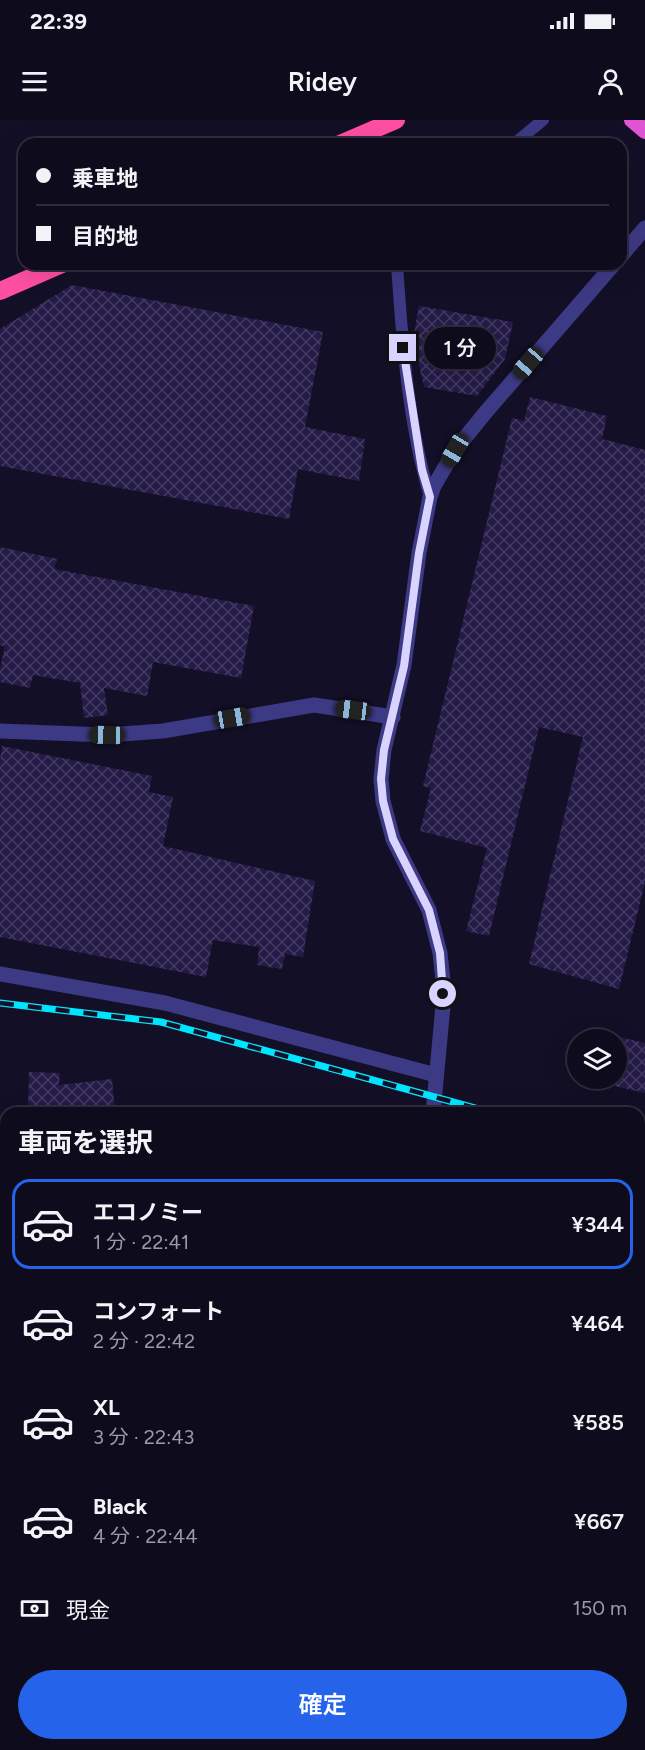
<!DOCTYPE html>
<html lang="ja">
<meta charset="utf-8">
<style>
body{margin:0;font-family:Figtree,"Noto Sans JP",sans-serif;background:#171425;color:#f1f3f6;height:100vh;display:flex;flex-direction:column;font-size:22px;white-space:nowrap}
*{box-sizing:border-box;margin:0}
p{font-size:20px;color:#9b9ba3}
.icon{flex:none;width:33px;height:33px;fill:none;stroke:currentColor;stroke-width:2;stroke-linecap:round;stroke-linejoin:round}
.map{position:relative;flex:1;overflow:hidden}
.details{position:absolute;left:0px;top:987px;width:645px;height:644px;display:flex;flex-direction:column;background:#0e0b1c;border-radius:18px 18px 0 0;box-shadow:0 6px 24px #0002,0 0 0 2px #2e2b3b}
.details>*{flex:none}
.banner{position:absolute;left:18px;top:18px;width:609px;height:132px;border-radius:18px;box-shadow:0 6px 24px #0002,0 0 0 2px #2e2b3b;display:grid;align-content:center;height:132px;padding:0 18px;background:#0e0b1c}
.fabs{position:absolute;left:567px;top:909px;display:grid;gap:12px}
.fabs a{display:grid;place-items:center;width:60px;height:60px;border-radius:50%;background:#0e0b1c;box-shadow:0 6px 24px #0002,0 0 0 2px #2e2b3b;font-size:30px}
.end{position:absolute;width:27px;height:27px;margin:-14px;border:8px solid #d9d4ff;background:#111;box-shadow:0 0 0 3px #111}
.from{border-radius:50%}
.bubble{position:absolute;height:42px;border-radius:21px;background:#0e0b1c;box-shadow:0 6px 24px #0002,0 0 0 2px #2e2b3b;font-size:20px;font-weight:600;line-height:42px;text-align:center}
.car{position:absolute;width:18px;height:36px;margin:-18px -9px;border-radius:8px;box-shadow:0 0 4px 2px #0007;background:linear-gradient(#222 24%,#8ab4d8 0 40%,#222 0 76%,#8ab4d8 0 86%,#222 0)}
.banner b{display:flex;align-items:center;gap:21px;height:57px;font-size:22px}
.banner b+b{border-top:2px solid #2e2b3b}
.banner i{width:15px;height:15px;background:#f1f3f6}
ul{padding:0;list-style:none}
li{display:flex;align-items:center;gap:18px;height:90px;margin:0 12px 9px;padding:0 6px;border:3px solid transparent;border-radius:18px}
li div{flex:1}
li b{display:block;font-size:22px}
li em{font-style:normal;font-weight:600}
li.selected{border-color:#2563eb}
li>.icon{width:54px;height:54px;stroke-width:1.5}
h2{padding:0 18px;font-size:27px;line-height:72px}
.pay{display:flex;align-items:center;gap:15px;height:66px;padding:0 18px;font-size:22px}
.pay p{margin-inline-start:auto}
.cta{display:flex;gap:12px;margin-top:auto;padding:12px 18px}
.cta a{flex:1;height:69px;border-radius:36px;background:#2563eb;color:#fff;font-size:24px;font-weight:600;line-height:69px;text-align:center}
.status{display:flex;justify-content:space-between;align-items:center;height:42px;padding:0 30px;background:#0e0b1c;direction:ltr}
.status svg{height:16px;fill:currentColor}
header{display:flex;justify-content:space-between;align-items:center;height:78px;padding:0 18px;background:#0e0b1c;font-size:27px;font-weight:600}
.map>svg:first-child{display:block}
</style>
<div class="status"><b>22:39</b><svg viewBox="0 0 49 12"><path d="M0 12V9h3v3zM5 12V6h3v6zM10 12V3h3v9zM15 12V0h3v12zM26 1h20v11H26zM47 4h2v5h-2z"/></svg></div>
<header><svg class="icon" aria-label="menu" viewBox="0 0 24 24"><path d="M4 6h16M4 12h16M4 18h16"/></svg>Ridey<svg class="icon" aria-label="person" viewBox="0 0 24 24"><circle cx="12" cy="8" r="4"/><path d="M4 21q1-7 8-7t8 7"/></svg></header>
<div class="map">
<svg width="645" height="1630" viewBox="0 0 645 1630">
<defs>
<pattern id="cemetery-stones" width="16" height="16" patternUnits="userSpaceOnUse" patternTransform="scale(1.5)"><rect width="16" height="16" fill="#12302f"/><path d="M2 7V4a2 2 0 0 1 4 0v3zM10 15v-3a2 2 0 0 1 4 0v3z" fill="#344d4e"/></pattern>
<pattern id="building-cross-hatch" width="8" height="8" patternUnits="userSpaceOnUse" patternTransform="scale(1.5)"><rect width="8" height="8" fill="#241b47"/><path d="M0 0l8 8M0 8l8-8" fill="none" stroke="#433b63"/></pattern>
</defs>
<rect width="100%" height="100%" fill="#130f26"/>
<!-- cemetery -->
<path fill="url(#cemetery-stones)" d="M 161,1625 L 202,1625 L 231,1630 L 134,1630 L 139,1628 Z"/>
<!-- building -->
<g fill="url(#building-cross-hatch)">
<path d="M 72,165 L 323,212 L 305,307 L 365,319 L 359,361 L 298,349 L 289,399 L 0,346 L 0,209 Z"/>
<path d="M 419,186 L 513,202 L 505,239 L 477,276 L 424,267 L 413,219 Z"/>
<path d="M 530,277 L 607,296 L 602,319 L 645,330 L 645,762 L 619,869 L 529,844 L 583,617 L 539,607 L 489,816 L 466,811 L 487,728 L 420,711 L 431,668 L 423,666 L 512,298 L 524,301 Z"/>
<path d="M 0,427 L 57,439 L 54,449 L 254,486 L 241,558 L 153,542 L 147,576 L 104,568 L 108,595 L 84,598 L 80,563 L 33,555 L 30,568 L 0,562 L 0,549 L 5,526 L 0,526 Z"/>
<path d="M 2,626 L 152,656 L 149,672 L 173,677 L 163,726 L 315,761 L 303,837 L 285,834 L 282,849 L 257,845 L 259,827 L 213,820 L 206,857 L 0,817 L 0,640 Z"/>
<path d="M 616,916 L 645,923 L 645,973 L 606,964 L 607,958 L 616,958 Z"/>
<path d="M 29,952 L 60,953 L 59,965 L 112,959 L 115,993 L 28,993 Z"/>
</g>
<g fill="none" stroke-linecap="round" stroke-linejoin="round">
<!-- path -->
<path stroke="#2fb8b0" stroke-width="4" stroke-dasharray="3 4.5" stroke-linecap="butt" d="M 301,1624 L 304,1630"/>
<!-- service -->
<g stroke="#3d3a85" stroke-width="12">
<path d="M 514,24 L 543,0"/>
<path d="M 397,144 C 402,220 408,304 430,377"/>
<path d="M 639,1074 L 645,1075"/>
</g>
<!-- minor -->
<g stroke="#3d3a85" stroke-width="15">
<path d="M 0,611 L 107,615 L 163,611 L 314,585 L 393,597"/>
<path d="M 0,854 L 165,883 L 436,955"/>
<path d="M 0,1089 L 6,1087"/>
<path d="M 0,1203 L 6,1204"/>
<path d="M 639,1375 L 645,1375"/>
</g>
<!-- tertiary -->
<g stroke="#3d3a85" stroke-width="15">
<path d="M 621,136 L 645,108"/>
<path d="M 433,993 L 443,886 L 443,861 L 440,833 L 429,790 L 393,719 L 383,681 L 381,659 L 384,630 L 404,545 L 419,433 L 430,377 L 434,366 L 455,330 L 485,293 L 614,144"/>
<path d="M 0,1412 L 6,1412"/>
</g>
<!-- trunk -->
<path stroke="#e055d1" stroke-width="16" d="M 632,0 L 645,11"/>
<!-- motorway -->
<g stroke="#ff4fa3" stroke-width="18">
<path d="M 340,24 L 396,0"/>
<path d="M 0,171 L 62,144"/>
</g>
<defs>
<g id="rail">
<path d="M 0,883 L 161,902 L 493,993"/>
<path d="M 639,1040 L 645,1043"/>
</g>
</defs>
<!-- rail casing -->
<use href="#rail" stroke="#00e5ff" stroke-width="7"/>
<!-- rail -->
<use href="#rail" stroke="#130f26" stroke-width="4.5" stroke-dasharray="14" stroke-linecap="butt"/>
</g>
<g fill="none" stroke-linecap="round" stroke-linejoin="round">
<!-- route -->
<path stroke="#d9d4ff" stroke-width="8" d="M 403,228 L 422,350 L 430,377 L 419,433 L 404,546 L 384,630 L 381,659 L 383,681 L 393,719 L 429,790 L 440,833 L 443,874"/>
</g>
</svg>
<div class="fabs">
<a><svg class="icon" aria-label="layers" viewBox="0 0 24 24"><path d="M12 4l9 5-9 5-9-5zM3 14l9 5 9-5"/></svg></a>
</div>
<i class="end from" style="left:443px;top:874px"></i>
<i class="end" style="left:403px;top:228px"></i>
<div class="bubble" style="left:424px;top:207px;width:72px">1 分</div>
<i class="car" style="left:528px;top:243px;rotate:221deg"></i>
<i class="car" style="left:455px;top:330px;rotate:210deg"></i>
<i class="car" style="left:353px;top:590px;rotate:277deg"></i>
<i class="car" style="left:232px;top:598px;rotate:80deg"></i>
<i class="car" style="left:107px;top:615px;rotate:271deg"></i>
<div class="banner">
<b><i class="from"></i>乗車地</b>
<b><i></i>目的地</b>
</div>
<section class="details">
<h2>車両を選択</h2>
<ul>
<li class="selected"><svg class="icon" aria-label="car" viewBox="0 0 24 24"><path d="M5 17H2v-5l4-1 3-4h7l3 4 3 1v5h-3M9 17h6M6 11h13"/><circle cx="7" cy="17" r="2"/><circle cx="17" cy="17" r="2"/></svg><div><b>エコノミー</b><p>1 分 · 22:41</p></div><em>¥344</em></li>
<li><svg class="icon" aria-label="car" viewBox="0 0 24 24"><path d="M5 17H2v-5l4-1 3-4h7l3 4 3 1v5h-3M9 17h6M6 11h13"/><circle cx="7" cy="17" r="2"/><circle cx="17" cy="17" r="2"/></svg><div><b>コンフォート</b><p>2 分 · 22:42</p></div><em>¥464</em></li>
<li><svg class="icon" aria-label="car" viewBox="0 0 24 24"><path d="M5 17H2v-5l4-1 3-4h7l3 4 3 1v5h-3M9 17h6M6 11h13"/><circle cx="7" cy="17" r="2"/><circle cx="17" cy="17" r="2"/></svg><div><b>XL</b><p>3 分 · 22:43</p></div><em>¥585</em></li>
<li><svg class="icon" aria-label="car" viewBox="0 0 24 24"><path d="M5 17H2v-5l4-1 3-4h7l3 4 3 1v5h-3M9 17h6M6 11h13"/><circle cx="7" cy="17" r="2"/><circle cx="17" cy="17" r="2"/></svg><div><b>Black</b><p>4 分 · 22:44</p></div><em>¥667</em></li>
</ul>
<div class="pay"><svg class="icon" aria-label="cash" viewBox="0 0 24 24"><path d="M3 7h18v10H3z"/><circle cx="12" cy="12" r="2"/></svg>現金<p>150 m</p></div>
<div class="cta"><a>確定</a></div>
</section>
</div>
